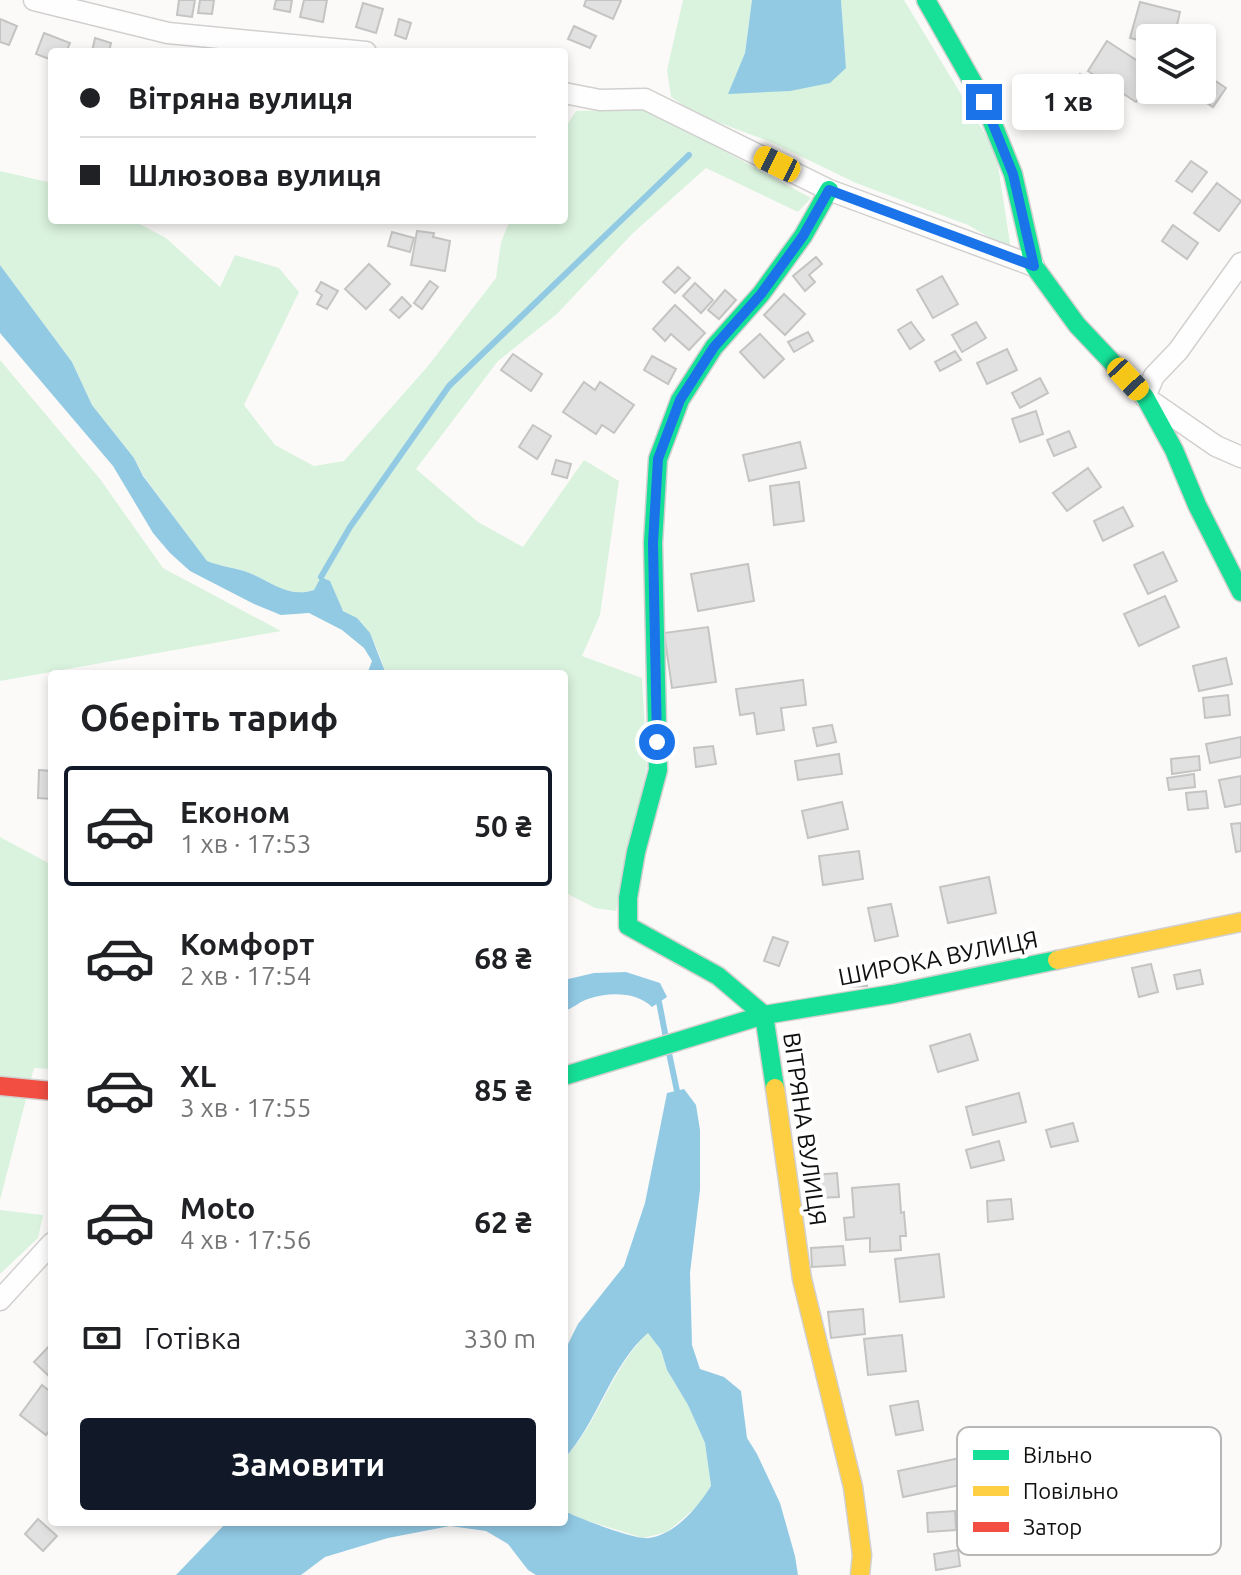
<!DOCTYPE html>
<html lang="uk">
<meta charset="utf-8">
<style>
body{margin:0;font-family:Ubuntu,sans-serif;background:#f6f6f6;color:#202124;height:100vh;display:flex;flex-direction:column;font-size:30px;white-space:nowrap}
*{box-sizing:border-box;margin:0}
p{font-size:26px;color:#757577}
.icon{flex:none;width:44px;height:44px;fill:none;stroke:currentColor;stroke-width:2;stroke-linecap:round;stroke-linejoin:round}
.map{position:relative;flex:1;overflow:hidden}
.panel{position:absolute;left:48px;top:670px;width:520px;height:856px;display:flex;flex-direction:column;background:#fff;border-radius:8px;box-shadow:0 4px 12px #0003}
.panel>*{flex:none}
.top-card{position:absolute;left:48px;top:48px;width:520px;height:176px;border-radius:8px;box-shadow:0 4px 12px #0003;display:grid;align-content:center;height:176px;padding:0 32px;background:#fff}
.controls{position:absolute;left:1136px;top:24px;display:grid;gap:16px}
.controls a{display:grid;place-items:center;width:80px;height:80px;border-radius:8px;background:#fff;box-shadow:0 4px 12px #0003;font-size:40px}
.end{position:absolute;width:36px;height:36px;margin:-18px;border:10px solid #1a73e8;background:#fff;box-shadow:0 0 0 4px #fff}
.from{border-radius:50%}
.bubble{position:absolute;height:56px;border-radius:8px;background:#fff;box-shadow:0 4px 12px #0003;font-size:26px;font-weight:700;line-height:56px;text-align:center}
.car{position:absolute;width:24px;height:48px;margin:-24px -12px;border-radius:10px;box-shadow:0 0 6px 2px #0007;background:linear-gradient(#f5c518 24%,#345 0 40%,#f5c518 0 76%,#345 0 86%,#f5c518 0)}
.top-card b{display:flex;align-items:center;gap:28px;height:76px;font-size:30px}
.top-card b+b{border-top:2px solid #e0e0e0}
.top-card i{width:20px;height:20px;background:#202124}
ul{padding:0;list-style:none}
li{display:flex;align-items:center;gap:24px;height:120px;margin:0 16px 12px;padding:0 16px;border:4px solid transparent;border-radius:8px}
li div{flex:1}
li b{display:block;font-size:30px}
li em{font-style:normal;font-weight:700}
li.on{border-color:#111827}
li>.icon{width:72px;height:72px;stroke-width:1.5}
h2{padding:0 32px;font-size:36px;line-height:96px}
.pay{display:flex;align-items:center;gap:20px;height:88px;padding:0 32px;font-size:30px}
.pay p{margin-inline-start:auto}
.primary-button{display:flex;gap:16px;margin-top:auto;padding:16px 32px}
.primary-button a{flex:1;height:92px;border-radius:8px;background:#111827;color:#fff;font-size:32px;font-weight:700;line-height:92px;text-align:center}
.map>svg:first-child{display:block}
</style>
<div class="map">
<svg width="1241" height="1575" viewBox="0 0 1241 1575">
<rect width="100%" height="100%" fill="#fcfaf8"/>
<!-- green -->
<g fill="#daf3de">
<path d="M 683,0 L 752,0 L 745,53 L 729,93 L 757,92 L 846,68 L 841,0 L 904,0 L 996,152 L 1011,250 L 968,225 L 856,183 L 773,143 L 696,114 L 671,97 L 667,70 Z"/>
<path d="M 647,109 L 811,198 L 798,212 L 706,168 L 632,234 L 557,314 L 498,361 L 416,469 L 478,522 L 523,547 L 584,460 L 619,481 L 600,615 L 582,656 L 642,678 L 647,767 L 616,911 L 595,908 L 564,892 L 564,674 L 386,674 C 370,620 356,621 314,590 C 287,599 269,579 244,571 C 232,567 219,566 207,562 L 143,475 L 134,458 L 92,405 L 72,362 L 0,265 L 0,171 L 52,183 L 52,220 L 132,220 L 166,238 L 220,287 L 235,255 L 279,268 L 299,292 L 244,405 L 275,445 L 314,466 L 344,461 L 428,366 L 496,278 L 501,242 L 510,220 L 564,220 L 564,130 L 576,111 Z"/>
<path d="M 0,360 L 100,479 L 163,568 L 281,631 L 0,681 Z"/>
<path d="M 0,837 L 52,865 L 52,1069 L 34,1068 L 0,1200 Z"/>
<path d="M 0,1210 L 43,1215 L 38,1238 L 0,1274 Z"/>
<path d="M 648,1333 L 661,1350 L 667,1370 L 688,1405 L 705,1443 L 711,1486 L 700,1504 L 667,1532 L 643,1538 L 582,1519 L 564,1511 L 564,1459 C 599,1422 611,1368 648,1333 Z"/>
</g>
<!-- water -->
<g fill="#92cae4">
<path d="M 752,0 L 841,0 L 846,68 L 830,83 L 790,91 L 728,94 L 745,53 Z"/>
<path d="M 0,265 L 72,362 L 92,405 L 134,458 L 143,476 L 207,561 C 219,566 231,567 244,571 C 269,579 287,599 314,590 L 321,577 L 330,581 L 343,611 L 357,618 L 370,633 L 386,674 L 367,674 L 372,661 L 364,648 L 342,630 L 309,613 L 281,615 L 254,604 L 190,571 L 170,553 L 153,533 L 113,466 L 0,333 Z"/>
<path d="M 626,972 L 660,983 L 667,997 L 652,1007 C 636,991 608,992 588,999 C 579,1002 572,1009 564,1011 L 564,980 L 594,973 Z"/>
<path d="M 684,1089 L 696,1105 L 700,1130 L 700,1190 L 690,1273 L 692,1345 L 700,1369 L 724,1377 L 741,1391 L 747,1438 L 757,1454 L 780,1503 L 795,1556 L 798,1575 L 536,1575 L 528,1570 L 508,1544 L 486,1531 L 450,1526 L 388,1538 L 325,1557 L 301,1575 L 176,1575 L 227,1522 L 564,1522 L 564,1511 C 579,1518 634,1540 649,1538 C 676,1534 697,1508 711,1486 L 705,1443 L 688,1405 L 667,1370 L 661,1350 L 648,1333 C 610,1366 598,1422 564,1459 L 564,1352 L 578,1324 L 624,1266 L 645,1203 L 667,1093 Z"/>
</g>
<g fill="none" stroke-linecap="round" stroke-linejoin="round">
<!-- stream -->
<g stroke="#92cae4" stroke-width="6">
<path d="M 321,577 L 350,527 L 449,386 L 689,155"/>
<path d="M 659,1002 L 666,1038"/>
<path d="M 669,1053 L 677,1091"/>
</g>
</g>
<!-- building -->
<g fill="#e2e1e1" stroke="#c4c4c3" stroke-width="2">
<path d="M 179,0 L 195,0 L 192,17 L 177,15 Z"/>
<path d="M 200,0 L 214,0 L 212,14 L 198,13 Z"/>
<path d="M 276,0 L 292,0 L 290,12 L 274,9 Z"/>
<path d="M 304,0 L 327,0 L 323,22 L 300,17 Z"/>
<path d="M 586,0 L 620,0 L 621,1 L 613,19 L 584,6 Z"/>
<path d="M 1140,2 L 1180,12 L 1174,38 L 1150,38 L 1150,43 L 1130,38 Z"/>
<path d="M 363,3 L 383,9 L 376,33 L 356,27 Z"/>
<path d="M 0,19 L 17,26 L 9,45 L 0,42 Z"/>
<path d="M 399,19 L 411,23 L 406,39 L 395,35 Z"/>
<path d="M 574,26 L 596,36 L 590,48 L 568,39 Z"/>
<path d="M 44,33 L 70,43 L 66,52 L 52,52 L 52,60 L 36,54 Z"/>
<path d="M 95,38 L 111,43 L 109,52 L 92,52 Z"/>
<path d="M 1107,41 L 1150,69 L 1150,81 L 1136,102 L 1088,71 Z"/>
<path d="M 1080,74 L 1099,86 L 1091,99 L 1072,87 Z"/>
<path d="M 1208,76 L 1226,88 L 1213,107 L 1195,95 L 1202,90 L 1202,85 Z"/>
<path d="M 1191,161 L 1207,172 L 1192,192 L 1176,181 Z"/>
<path d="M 1217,183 L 1241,201 L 1219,231 L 1194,213 Z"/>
<path d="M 1173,225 L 1198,243 L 1187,259 L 1162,241 Z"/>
<path d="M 417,231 L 434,233 L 433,237 L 450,241 L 445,271 L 411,265 Z"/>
<path d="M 392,232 L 414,238 L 410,252 L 388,246 Z"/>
<path d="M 816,257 L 822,264 L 809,275 L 815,282 L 805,291 L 793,276 Z"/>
<path d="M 369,264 L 390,284 L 366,309 L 345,289 Z"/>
<path d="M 678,267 L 690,278 L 675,293 L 663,282 Z"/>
<path d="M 942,276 L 958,304 L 933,318 L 917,290 Z"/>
<path d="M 430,281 L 438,287 L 422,309 L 414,303 Z"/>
<path d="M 321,282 L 338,291 L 327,309 L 317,304 L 322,295 L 316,291 Z"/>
<path d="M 695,283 L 713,300 L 701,313 L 683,296 Z"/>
<path d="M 725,290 L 736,300 L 719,319 L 708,310 Z"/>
<path d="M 784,294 L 805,314 L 785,335 L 764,315 Z"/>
<path d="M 402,297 L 411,306 L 399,318 L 390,310 Z"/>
<path d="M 675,305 L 705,333 L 689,350 L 671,334 L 665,341 L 653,329 Z"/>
<path d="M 911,322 L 924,340 L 910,349 L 898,330 Z"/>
<path d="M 976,322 L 986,338 L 962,352 L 952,335 Z"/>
<path d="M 808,332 L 813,341 L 794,352 L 788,342 Z"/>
<path d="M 760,334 L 784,359 L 764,378 L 740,352 Z"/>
<path d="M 1007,349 L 1017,370 L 987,384 L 977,363 Z"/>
<path d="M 955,351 L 961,360 L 940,371 L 935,362 Z"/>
<path d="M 513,354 L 542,374 L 531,391 L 501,370 Z"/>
<path d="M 652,356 L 676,369 L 668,384 L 644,370 Z"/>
<path d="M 1040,378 L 1048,393 L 1020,408 L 1012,393 Z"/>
<path d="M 584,382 L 595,390 L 600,382 L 634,405 L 614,433 L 602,425 L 596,434 L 563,412 Z"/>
<path d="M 1036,411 L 1043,434 L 1020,442 L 1012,419 Z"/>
<path d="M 533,425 L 551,436 L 537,459 L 519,447 Z"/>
<path d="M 1069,431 L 1076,447 L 1054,456 L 1047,440 Z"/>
<path d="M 800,442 L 806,468 L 749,481 L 743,455 Z"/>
<path d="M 556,460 L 571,464 L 567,478 L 552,474 Z"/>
<path d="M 1088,468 L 1101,487 L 1067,511 L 1053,493 Z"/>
<path d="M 799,482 L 804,521 L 774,525 L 770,486 Z"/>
<path d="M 1123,507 L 1133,526 L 1103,541 L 1094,521 Z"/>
<path d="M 1163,552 L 1177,581 L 1148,594 L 1134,565 Z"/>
<path d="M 748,564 L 754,601 L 698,611 L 691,574 Z"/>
<path d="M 1165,596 L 1179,627 L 1139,646 L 1124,614 Z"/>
<path d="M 708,627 L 716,682 L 672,688 L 664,633 Z"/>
<path d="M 1226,658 L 1232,684 L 1199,691 L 1193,666 Z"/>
<path d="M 803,680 L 806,705 L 781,708 L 784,730 L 757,734 L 754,713 L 740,715 L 736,689 Z"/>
<path d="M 1228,695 L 1230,715 L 1205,718 L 1203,698 Z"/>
<path d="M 832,725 L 836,742 L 817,746 L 813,728 Z"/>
<path d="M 1241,737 L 1241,757 L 1210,763 L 1206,744 Z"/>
<path d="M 713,746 L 716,764 L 696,767 L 694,748 Z"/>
<path d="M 839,754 L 842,774 L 798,780 L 795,761 Z"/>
<path d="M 1199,756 L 1200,770 L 1172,774 L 1171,759 Z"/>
<path d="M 39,770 L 52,771 L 52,799 L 38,798 Z"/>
<path d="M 1194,774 L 1195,787 L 1169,790 L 1167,778 Z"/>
<path d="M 1241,776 L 1241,804 L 1225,807 L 1219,780 Z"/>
<path d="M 1206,791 L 1208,808 L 1188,810 L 1186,793 Z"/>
<path d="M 842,802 L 848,829 L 808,838 L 802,811 Z"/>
<path d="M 1241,823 L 1241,851 L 1236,852 L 1231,824 Z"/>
<path d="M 859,851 L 863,879 L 823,885 L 819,856 Z"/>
<path d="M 989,877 L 996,913 L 948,923 L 940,887 Z"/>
<path d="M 891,904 L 898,936 L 875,941 L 868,908 Z"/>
<path d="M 773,937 L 788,942 L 779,966 L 764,961 Z"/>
<path d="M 1151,964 L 1158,992 L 1139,997 L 1132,968 Z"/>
<path d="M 866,966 L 867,986 L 846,987 L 845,967 Z"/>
<path d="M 1200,970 L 1203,984 L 1177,989 L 1174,975 Z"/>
<path d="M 970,1034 L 978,1060 L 938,1072 L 930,1046 Z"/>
<path d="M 1019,1093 L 1026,1122 L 973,1135 L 966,1107 Z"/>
<path d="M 1073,1123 L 1078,1141 L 1051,1147 L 1046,1130 Z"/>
<path d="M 999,1141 L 1004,1160 L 971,1168 L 966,1150 Z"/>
<path d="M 837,1173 L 839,1197 L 817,1198 L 815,1175 Z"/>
<path d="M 899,1184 L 901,1213 L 904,1212 L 906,1236 L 900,1236 L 901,1250 L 870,1252 L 870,1238 L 846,1240 L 844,1218 L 854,1217 L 852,1188 Z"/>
<path d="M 1011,1199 L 1013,1219 L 988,1222 L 987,1201 Z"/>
<path d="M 843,1246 L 845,1265 L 812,1267 L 811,1248 Z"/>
<path d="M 939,1254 L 944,1297 L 900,1302 L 895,1259 Z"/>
<path d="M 863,1309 L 865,1334 L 831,1338 L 828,1312 Z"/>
<path d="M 902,1335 L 906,1371 L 868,1375 L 864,1339 Z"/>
<path d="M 52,1343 L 52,1379 L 34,1362 Z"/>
<path d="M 42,1385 L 52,1393 L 52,1427 L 46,1435 L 20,1415 Z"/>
<path d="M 918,1401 L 923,1430 L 896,1435 L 890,1406 Z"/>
<path d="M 960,1458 L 965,1484 L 903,1497 L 898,1471 Z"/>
<path d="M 955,1511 L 956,1530 L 928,1532 L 927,1513 Z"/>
<path d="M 38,1519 L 57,1536 L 43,1551 L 25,1534 Z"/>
<path d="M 958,1550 L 960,1566 L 936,1570 L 934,1554 Z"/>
</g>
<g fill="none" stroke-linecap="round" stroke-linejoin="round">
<defs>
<g id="street">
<path d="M 34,0 L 168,33 L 366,52"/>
<path d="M 564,93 L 600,100 L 645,99 L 829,190 L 1034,266"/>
<path d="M 1241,263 L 1178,351 L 1154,376 L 1145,397 L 1216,446 L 1241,457"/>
<path d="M 0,1300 L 52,1243"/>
</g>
<g id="fast">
<path d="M 926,0 L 984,102 L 1013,174 L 1034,266 L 1077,325 L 1145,397 L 1174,450 L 1197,505 L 1241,592"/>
<path d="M 564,1076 L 764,1015 L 893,994 L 1057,960"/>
<path d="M 775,1088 L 764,1015 L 718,976 L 628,926 L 628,898 L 636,852 L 658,770 L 653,543 L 658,459 L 680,400 L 714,347 L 761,294 L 803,236 L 829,190"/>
</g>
<g id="slow">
<path d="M 1057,960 L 1241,922"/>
<path d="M 775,1088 L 802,1279 L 853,1487 L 862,1555 L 860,1575"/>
</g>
<path id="jam" d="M 0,1086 L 52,1091"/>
</defs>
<!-- street casing -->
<use href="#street" stroke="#d2d0cf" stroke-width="23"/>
<!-- fast casing -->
<use href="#fast" stroke="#d2d0cf" stroke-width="21"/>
<!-- slow casing -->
<use href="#slow" stroke="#d2d0cf" stroke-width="21"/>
<!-- jam casing -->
<use href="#jam" stroke="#d2d0cf" stroke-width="21"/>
<!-- street -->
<use href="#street" stroke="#fffefe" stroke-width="20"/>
<!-- fast -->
<use href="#fast" stroke="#16e098" stroke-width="18"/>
<!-- slow -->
<use href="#slow" stroke="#ffcf43" stroke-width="18"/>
<!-- jam -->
<use href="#jam" stroke="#f24e42" stroke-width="18"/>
</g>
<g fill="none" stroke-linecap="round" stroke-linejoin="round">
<!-- route -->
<path stroke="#1a73e8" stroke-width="10" d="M 657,742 L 653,543 L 658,459 L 680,400 L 714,347 L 761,294 L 803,236 L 829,190 L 1034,266 L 1013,174 L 984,102"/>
</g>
<g text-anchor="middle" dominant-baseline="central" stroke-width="8" stroke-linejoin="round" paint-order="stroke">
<!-- street labels -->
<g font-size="24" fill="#11100f" stroke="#fff">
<text transform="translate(938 958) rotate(-11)">ШИРОКА ВУЛИЦЯ</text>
<text transform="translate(805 1129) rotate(82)">ВІТРЯНА ВУЛИЦЯ</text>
</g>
</g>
<!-- legend -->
<rect x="957" y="1427" width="264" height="128" rx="12" fill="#fff" stroke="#b8b7b7" stroke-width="2"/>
<rect x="973" y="1450" width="36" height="10" fill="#16e098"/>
<rect x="973" y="1486" width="36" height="10" fill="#ffcf43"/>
<rect x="973" y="1522" width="36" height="10" fill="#f24e42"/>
<g font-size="22" fill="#11100f">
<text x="1023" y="1463">Вільно</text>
<text x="1023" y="1499">Повільно</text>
<text x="1023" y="1535">Затор</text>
</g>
</svg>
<div class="controls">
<a><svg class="icon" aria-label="layers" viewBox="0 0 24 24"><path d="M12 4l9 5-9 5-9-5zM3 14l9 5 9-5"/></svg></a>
</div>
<i class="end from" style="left:657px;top:742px"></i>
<i class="end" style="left:984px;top:102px"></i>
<div class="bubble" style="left:1012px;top:74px;width:112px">1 хв</div>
<i class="car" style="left:777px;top:164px;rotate:296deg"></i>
<i class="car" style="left:1128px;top:379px;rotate:137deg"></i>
<div class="top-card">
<b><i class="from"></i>Вітряна вулиця</b>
<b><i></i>Шлюзова вулиця</b>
</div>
<section class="panel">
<h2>Оберіть тариф</h2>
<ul>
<li class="on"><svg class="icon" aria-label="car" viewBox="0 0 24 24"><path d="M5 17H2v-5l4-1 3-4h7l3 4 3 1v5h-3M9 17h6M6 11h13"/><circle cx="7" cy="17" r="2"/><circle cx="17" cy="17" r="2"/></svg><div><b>Економ</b><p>1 хв · 17:53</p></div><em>50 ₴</em></li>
<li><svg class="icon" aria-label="car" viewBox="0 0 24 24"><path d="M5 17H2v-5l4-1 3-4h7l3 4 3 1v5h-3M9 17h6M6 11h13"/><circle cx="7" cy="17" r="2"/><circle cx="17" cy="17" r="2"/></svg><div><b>Комфорт</b><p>2 хв · 17:54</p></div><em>68 ₴</em></li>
<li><svg class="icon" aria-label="car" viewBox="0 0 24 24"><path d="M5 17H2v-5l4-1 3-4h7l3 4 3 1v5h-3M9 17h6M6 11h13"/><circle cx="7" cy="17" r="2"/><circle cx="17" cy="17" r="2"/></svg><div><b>XL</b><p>3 хв · 17:55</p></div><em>85 ₴</em></li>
<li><svg class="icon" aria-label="car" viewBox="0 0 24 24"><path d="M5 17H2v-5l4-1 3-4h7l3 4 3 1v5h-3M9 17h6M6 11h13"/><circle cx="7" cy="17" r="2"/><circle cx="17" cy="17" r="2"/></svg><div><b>Moto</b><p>4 хв · 17:56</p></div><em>62 ₴</em></li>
</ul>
<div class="pay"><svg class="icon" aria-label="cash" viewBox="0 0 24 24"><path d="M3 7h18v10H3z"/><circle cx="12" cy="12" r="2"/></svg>Готівка<p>330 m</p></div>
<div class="primary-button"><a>Замовити</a></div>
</section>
</div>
